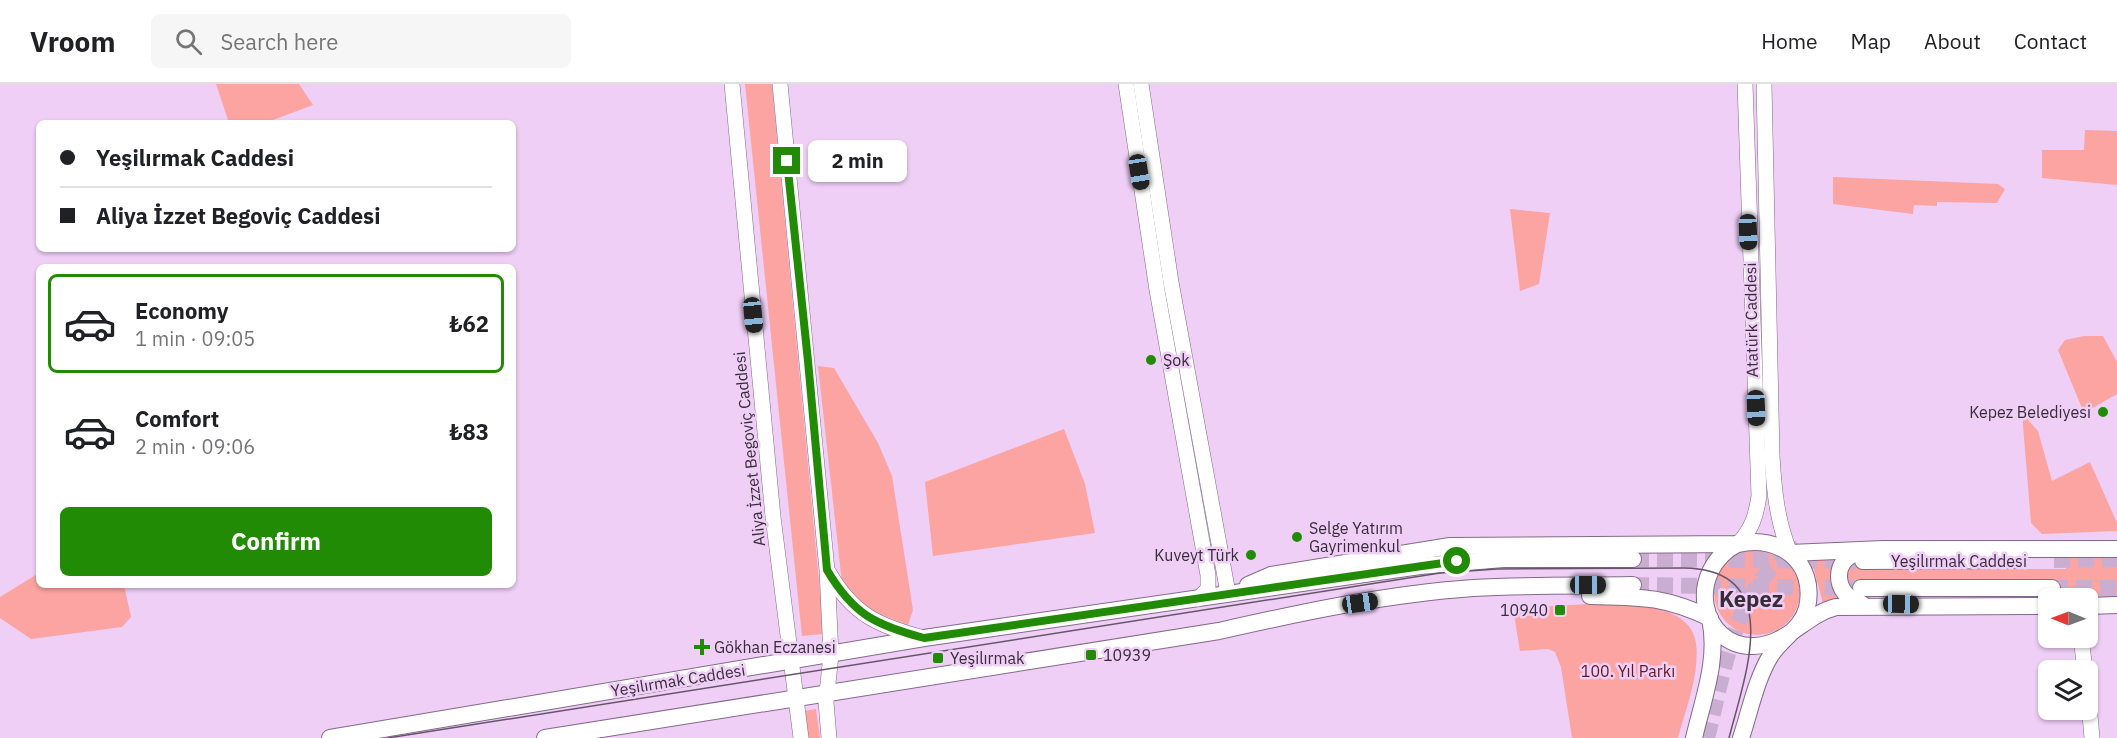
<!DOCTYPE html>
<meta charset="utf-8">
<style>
body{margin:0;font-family:"IBM Plex Sans",sans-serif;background:#f6f6f6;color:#202124;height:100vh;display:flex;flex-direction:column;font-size:22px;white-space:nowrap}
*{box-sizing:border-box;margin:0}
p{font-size:20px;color:#757577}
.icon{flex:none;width:33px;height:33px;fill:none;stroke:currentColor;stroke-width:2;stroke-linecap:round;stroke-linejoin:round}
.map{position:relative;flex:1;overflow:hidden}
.side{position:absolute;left:36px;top:180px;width:480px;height:324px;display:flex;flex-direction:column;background:#fff;border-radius:9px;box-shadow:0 2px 4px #0004}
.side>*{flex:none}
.guide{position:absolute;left:36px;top:36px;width:480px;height:132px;border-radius:9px;box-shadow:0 2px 4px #0004;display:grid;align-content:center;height:132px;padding:0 24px;background:#fff}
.needle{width:39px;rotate:271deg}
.controls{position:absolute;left:2038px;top:504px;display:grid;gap:12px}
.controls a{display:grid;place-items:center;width:60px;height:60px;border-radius:9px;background:#fff;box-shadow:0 2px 4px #0004;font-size:30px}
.end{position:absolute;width:27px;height:27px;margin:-14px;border:8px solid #228b05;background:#fff;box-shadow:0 0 0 3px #fff}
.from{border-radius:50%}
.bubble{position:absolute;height:42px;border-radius:9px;background:#fff;box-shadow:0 2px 4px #0004;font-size:20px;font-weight:700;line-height:42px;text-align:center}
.car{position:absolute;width:18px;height:36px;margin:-18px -9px;border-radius:8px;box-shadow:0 0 4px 2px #0007;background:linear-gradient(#222 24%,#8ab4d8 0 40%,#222 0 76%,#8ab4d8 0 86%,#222 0)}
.guide b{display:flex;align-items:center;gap:21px;height:57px;font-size:22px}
.guide b+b{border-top:2px solid #e0e0e0}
.guide i{width:15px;height:15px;background:#202124}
ul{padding:10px 0 0;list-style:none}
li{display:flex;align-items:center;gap:18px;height:99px;margin:0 12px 9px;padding:0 12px;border:3px solid transparent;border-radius:9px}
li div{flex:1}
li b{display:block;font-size:22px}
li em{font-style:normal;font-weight:700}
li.active{border-color:#228b05}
li>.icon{width:54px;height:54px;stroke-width:1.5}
.cta{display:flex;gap:12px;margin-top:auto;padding:12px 24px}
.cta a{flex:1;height:69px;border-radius:9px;background:#228b05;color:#fff;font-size:24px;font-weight:700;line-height:69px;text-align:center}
header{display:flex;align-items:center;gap:36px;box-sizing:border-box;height:84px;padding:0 30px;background:#fff;border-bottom:2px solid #e0e0e0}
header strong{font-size:28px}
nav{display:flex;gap:33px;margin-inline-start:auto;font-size:21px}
.search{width:420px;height:54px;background:#f6f6f6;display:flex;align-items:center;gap:15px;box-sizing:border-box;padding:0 21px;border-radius:9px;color:#757577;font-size:22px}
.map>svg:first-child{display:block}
</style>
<header>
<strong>Vroom</strong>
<div class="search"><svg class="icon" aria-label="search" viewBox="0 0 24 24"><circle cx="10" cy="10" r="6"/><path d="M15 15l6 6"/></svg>Search here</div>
<nav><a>Home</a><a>Map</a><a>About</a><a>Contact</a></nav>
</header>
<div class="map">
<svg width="2117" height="654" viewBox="0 0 2117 654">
<rect width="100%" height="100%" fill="#efcff6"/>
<!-- green -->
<g fill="#fba4a2">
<path d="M 216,0 L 299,0 L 313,21 L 265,39 L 229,39 Z"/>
<path d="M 745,0 L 772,0 L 824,550 L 802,552 Z"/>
<path d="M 2085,46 L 2117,47 L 2117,101 L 2042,94 L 2042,66 L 2084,66 Z"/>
<path d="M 1833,93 L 1998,100 L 2005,105 L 1997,119 L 1937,118 L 1937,122 L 1914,121 L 1913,130 L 1833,120 Z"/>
<path d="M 1510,125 L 1550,129 L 1539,200 L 1520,207 Z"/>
<path d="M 2084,252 L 2103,252 L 2117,278 L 2117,310 L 2084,329 L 2058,266 L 2065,256 Z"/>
<path d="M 818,282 L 834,284 L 878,359 L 892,392 L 913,526 L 908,541 L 871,527 L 842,499 Z"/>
<path d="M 2022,329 L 2038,347 L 2052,397 L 2090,378 L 2117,439 L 2117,447 L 2042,450 L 2031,439 Z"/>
<path d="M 1064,345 L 1085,400 L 1095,449 L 933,472 L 925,398 Z"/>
<circle cx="1757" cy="508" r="43"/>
<path d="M 1810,471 L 1841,472 L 1840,515 L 1823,519 Z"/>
<path d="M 2117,472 L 2117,514 L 2065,514 L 2065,503 L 1871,502 L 1870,515 L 1861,514 L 1845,500 L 1844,494 L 1853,475 L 1870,485 L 2066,485 L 2066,473 Z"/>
<path d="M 39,489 L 39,501 L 124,501 L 131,533 L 122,543 L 31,555 L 0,534 L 0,513 Z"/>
<path d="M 1552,522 C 1589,521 1689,508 1696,559 C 1700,590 1686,624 1678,654 L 1572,654 L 1561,583 L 1555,568 L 1548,565 L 1520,567 L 1513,525 Z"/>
<path d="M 816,625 L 820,654 L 807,654 L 804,627 Z"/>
</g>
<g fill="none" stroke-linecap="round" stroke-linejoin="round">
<!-- primary-tunnel -->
<g stroke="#caaed1" stroke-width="16" stroke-dasharray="16 8" stroke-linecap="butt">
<path d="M 1633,475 L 1856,477"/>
<path d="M 2054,476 L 2117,475"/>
<path d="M 1633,501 L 1861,504"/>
<path d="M 2052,504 L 2117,504"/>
<path d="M 1707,654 C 1723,593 1736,493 1799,464"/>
</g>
<defs>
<g id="secondary">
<path d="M 732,0 L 773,433 L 801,654"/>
<path d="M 780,0 L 827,486 L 831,571 L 826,618 L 829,654"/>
<path d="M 1126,0 L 1157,206 L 1208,491 L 1208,505 L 1198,515"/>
<path d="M 1141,0 L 1171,198 L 1228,509"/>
<path d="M 1764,0 L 1772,372 C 1774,406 1777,437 1790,469"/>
<path d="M 1738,460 C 1752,445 1756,432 1759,412 L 1745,0"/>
<path d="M 829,489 C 853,531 879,542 924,554"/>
<path d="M 2081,554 L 2085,586"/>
<path d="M 2088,608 L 2092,654"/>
</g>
<g id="primary">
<path d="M 1737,460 C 1685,488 1700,563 1754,562 C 1787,561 1805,531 1836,523 L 2049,522"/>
<path d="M 1861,468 C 1832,472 1831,511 1862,520"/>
<path d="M 1790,469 L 1883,465 L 2117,465"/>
<path d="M 1863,477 L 2015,476"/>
<path d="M 1248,501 L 1271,491 L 1450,462 L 1738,460 C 1779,450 1817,478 1807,524 C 1802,544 1782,554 1771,571 C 1756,595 1750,627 1741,654"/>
<path d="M 1861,504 L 2052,504"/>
<path d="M 1590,512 C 1640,513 1664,512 1710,534"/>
<path d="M 2088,522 L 2117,521"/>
<path d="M 330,654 L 924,554 L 1420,482 L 1503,475 L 1633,475"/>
<path d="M 545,654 L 1219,547 C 1303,528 1387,510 1473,504 C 1526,501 1580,502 1633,501"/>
<path d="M 1694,654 C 1703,615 1719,575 1710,535"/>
</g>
</defs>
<!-- secondary casing -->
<use href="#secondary" stroke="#85688b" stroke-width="16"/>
<!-- primary casing -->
<use href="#primary" stroke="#85688b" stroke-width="18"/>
<!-- secondary -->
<use href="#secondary" stroke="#fff" stroke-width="15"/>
<!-- primary -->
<use href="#primary" stroke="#fff" stroke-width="16"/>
<!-- tram -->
<path stroke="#66556a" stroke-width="1.5" d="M 388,654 L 1440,489 L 1497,485 L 1684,484 C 1787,485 1744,594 1729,654"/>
</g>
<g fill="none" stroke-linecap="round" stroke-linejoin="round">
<!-- route -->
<path stroke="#228b05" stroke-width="8" d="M 787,77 L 808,277 L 827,486 C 853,530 875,541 924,554 L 1457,477"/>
</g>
<!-- markers -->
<g fill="#228b05" stroke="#efcff6" stroke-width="2">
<circle cx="1151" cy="276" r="6"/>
<circle cx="2103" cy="328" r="6"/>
<circle cx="1297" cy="453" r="6"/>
<circle cx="1251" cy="471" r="6"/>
<rect x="1554" y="520" width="12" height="12" rx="3"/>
<path d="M699 554h6v6h6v6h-6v6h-6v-6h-6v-6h6z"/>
<rect x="1085" y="565" width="12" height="12" rx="3"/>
<rect x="932" y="568" width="12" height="12" rx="3"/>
</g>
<g text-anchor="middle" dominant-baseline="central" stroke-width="5" stroke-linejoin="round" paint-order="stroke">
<!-- street labels -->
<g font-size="16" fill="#382c3b" stroke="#efcff6">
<text transform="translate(1751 236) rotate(-91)">Atatürk Caddesi</text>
<text transform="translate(749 365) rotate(-96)">Aliya İzzet Begoviç Caddesi</text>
<text x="1959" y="477">Yeşilırmak Caddesi</text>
<text transform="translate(678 596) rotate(-9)">Yeşilırmak Caddesi</text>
</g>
<!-- poi labels -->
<g font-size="16" fill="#382c3b" stroke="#efcff6" text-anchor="start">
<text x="1163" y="276">Şok</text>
<text x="2091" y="328" text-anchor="end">Kepez Belediyesi</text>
<text x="1309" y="444">Selge Yatırım<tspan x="1309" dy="18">Gayrimenkul</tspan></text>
<text x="1239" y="471" text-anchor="end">Kuveyt Türk</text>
<text x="1548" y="526" text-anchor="end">10940</text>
<text x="714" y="563">Gökhan Eczanesi</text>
<text x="1103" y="571">10939</text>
<text x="950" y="574">Yeşilırmak</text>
</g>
<!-- park labels -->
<g font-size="16" fill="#64181e" stroke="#efcff6">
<text x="1628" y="587">100. Yıl Parkı</text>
</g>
<!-- district labels -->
<g font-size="22" font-weight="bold" fill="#382c3b" stroke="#efcff6">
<text x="1751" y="514">Kepez</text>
</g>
</g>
</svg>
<div class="controls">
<a><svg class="needle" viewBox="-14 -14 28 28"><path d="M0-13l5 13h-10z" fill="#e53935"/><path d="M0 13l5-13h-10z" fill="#757577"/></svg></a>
<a><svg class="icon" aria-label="layers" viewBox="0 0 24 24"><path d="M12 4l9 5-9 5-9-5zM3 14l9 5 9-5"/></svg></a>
</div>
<i class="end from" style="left:1457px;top:477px"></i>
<i class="end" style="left:787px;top:77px"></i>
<div class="bubble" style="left:808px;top:56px;width:99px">2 min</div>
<i class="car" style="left:1139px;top:88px;rotate:171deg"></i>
<i class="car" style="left:1748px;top:148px;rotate:178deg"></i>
<i class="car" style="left:753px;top:231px;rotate:174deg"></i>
<i class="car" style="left:1756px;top:324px;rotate:178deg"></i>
<i class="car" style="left:1588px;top:501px;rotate:90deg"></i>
<i class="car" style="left:1360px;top:519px;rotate:82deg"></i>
<i class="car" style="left:1901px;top:520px;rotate:91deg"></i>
<div class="guide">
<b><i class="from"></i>Yeşilırmak Caddesi</b>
<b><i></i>Aliya İzzet Begoviç Caddesi</b>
</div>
<section class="side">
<ul>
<li class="active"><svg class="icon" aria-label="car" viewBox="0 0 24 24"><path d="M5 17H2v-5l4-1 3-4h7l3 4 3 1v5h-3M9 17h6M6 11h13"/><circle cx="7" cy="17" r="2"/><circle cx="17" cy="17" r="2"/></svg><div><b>Economy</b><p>1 min · 09:05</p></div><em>₺62</em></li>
<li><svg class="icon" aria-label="car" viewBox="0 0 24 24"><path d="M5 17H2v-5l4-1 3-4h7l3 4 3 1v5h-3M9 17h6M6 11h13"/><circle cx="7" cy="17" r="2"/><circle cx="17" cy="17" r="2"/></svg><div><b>Comfort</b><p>2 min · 09:06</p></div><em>₺83</em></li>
</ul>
<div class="cta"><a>Confirm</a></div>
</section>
</div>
